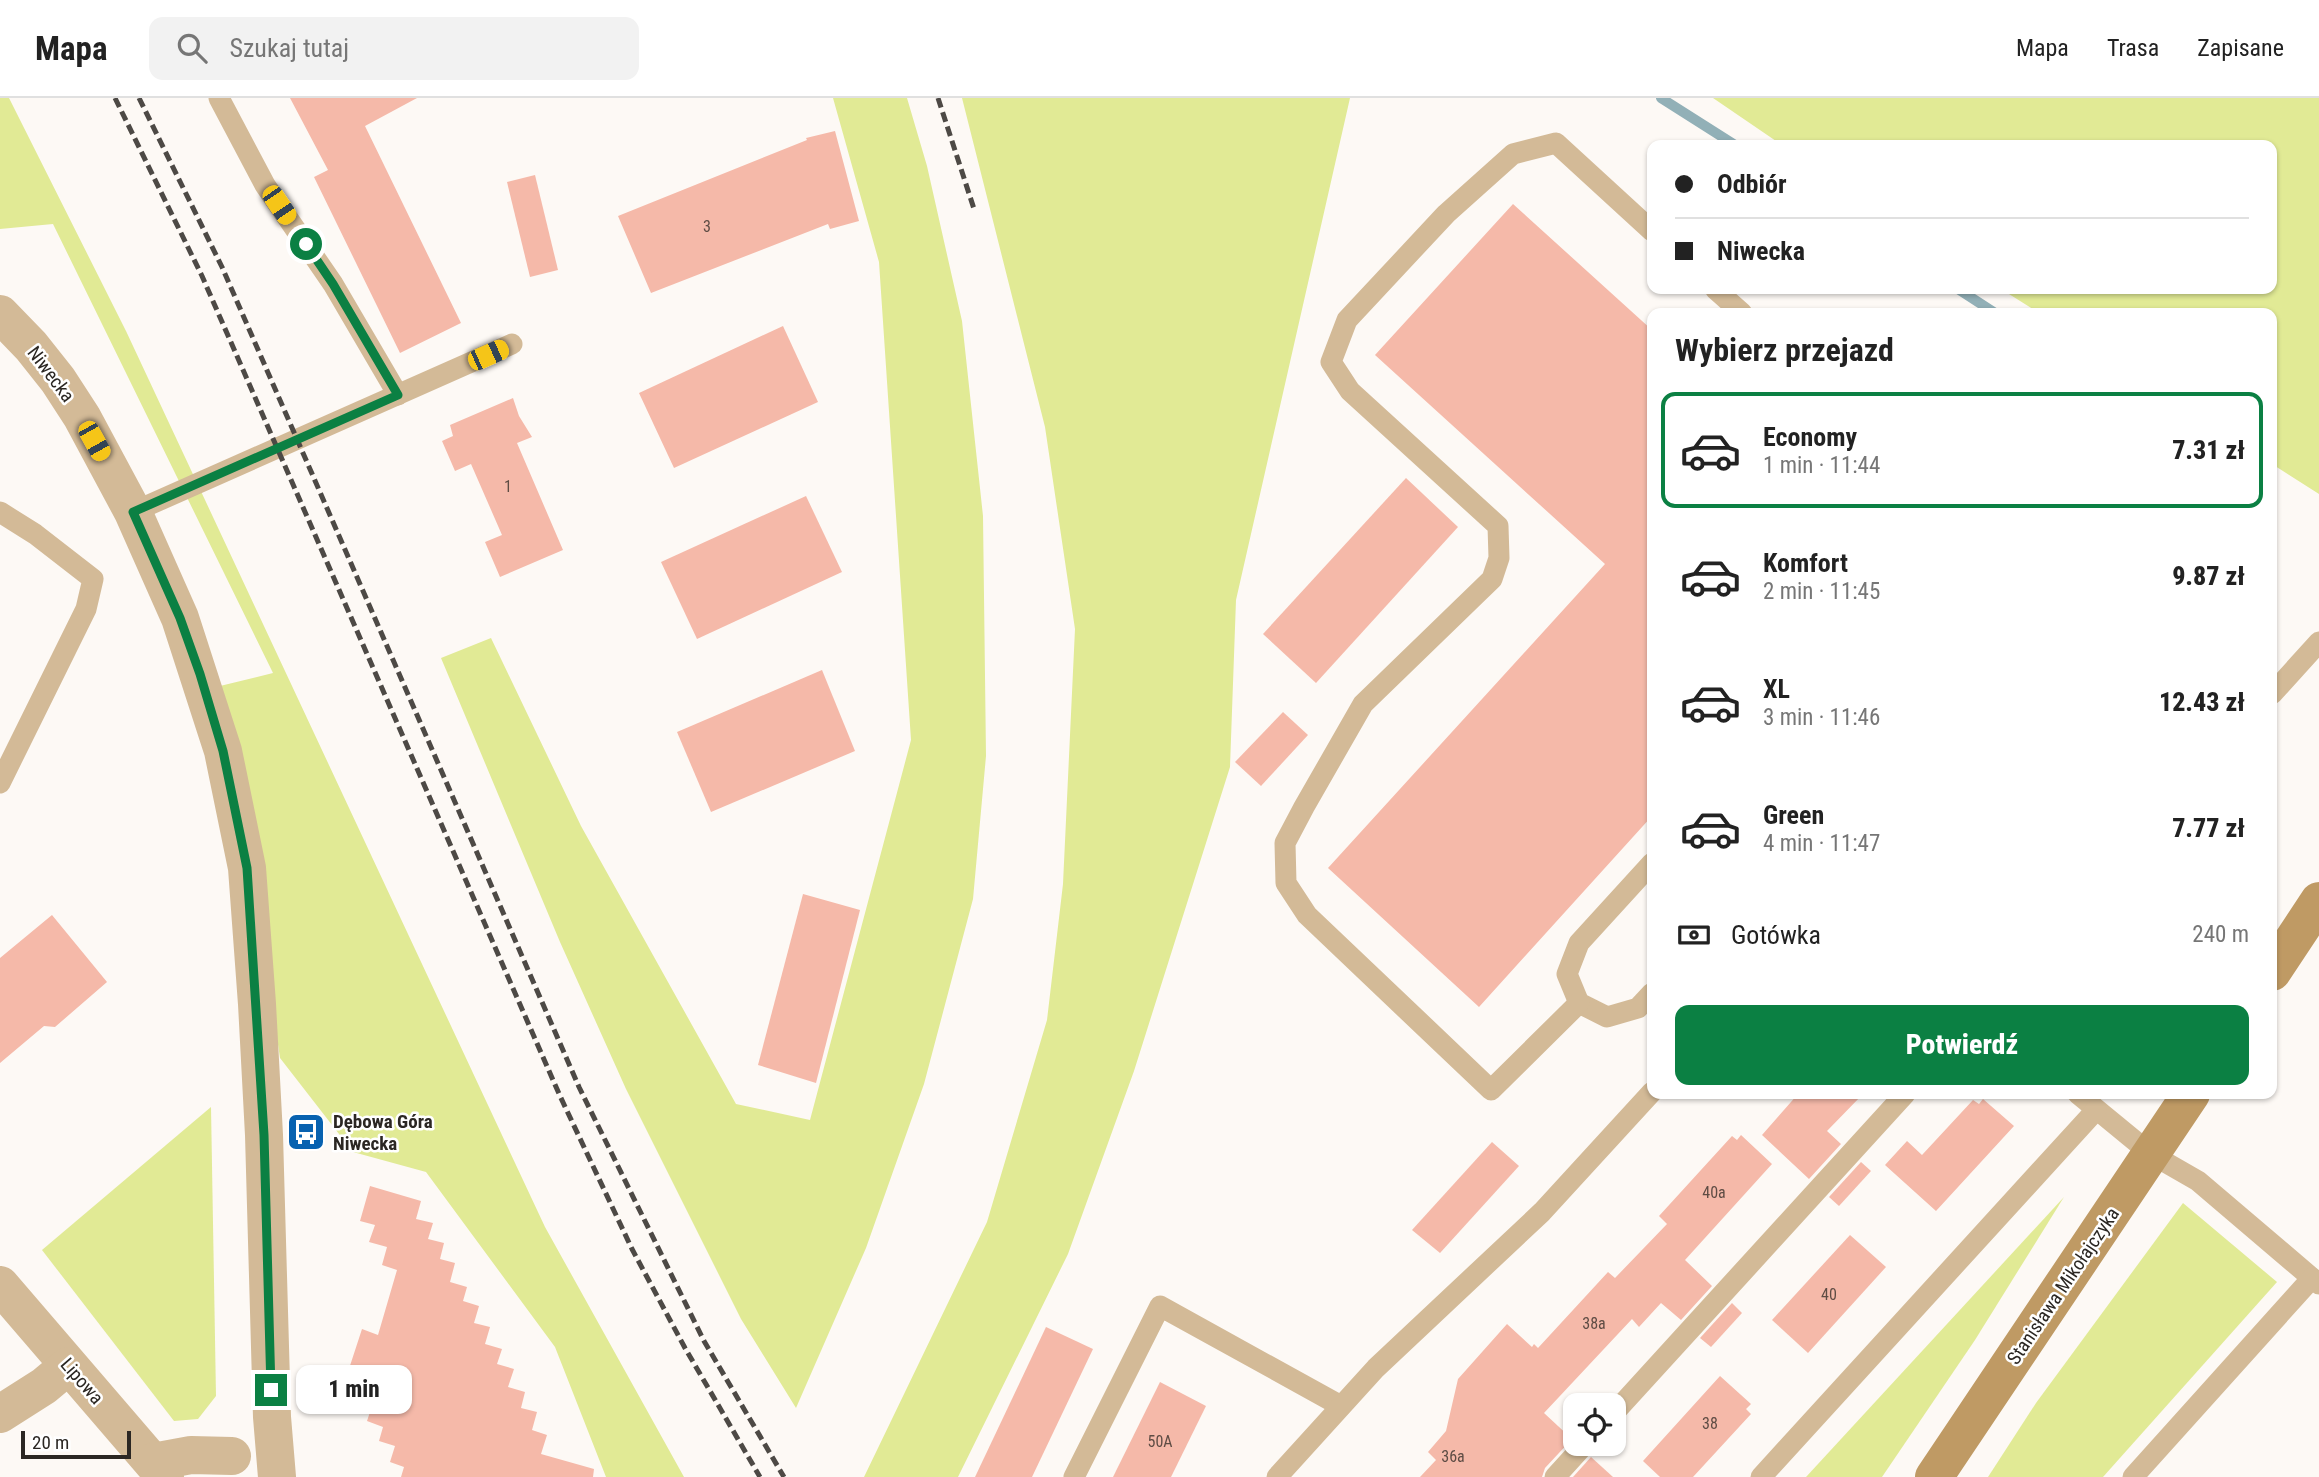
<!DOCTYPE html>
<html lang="pl">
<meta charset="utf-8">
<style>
body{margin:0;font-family:"Roboto Condensed",sans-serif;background:#f2f2f2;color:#222;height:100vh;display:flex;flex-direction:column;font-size:26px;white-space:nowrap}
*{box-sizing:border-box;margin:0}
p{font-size:23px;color:#767676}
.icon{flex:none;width:38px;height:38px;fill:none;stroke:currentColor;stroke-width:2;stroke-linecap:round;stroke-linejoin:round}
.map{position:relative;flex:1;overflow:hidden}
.details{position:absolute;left:1647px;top:210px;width:630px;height:791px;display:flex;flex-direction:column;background:#fff;border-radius:14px;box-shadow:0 2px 5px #0004}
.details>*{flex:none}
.guide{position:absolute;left:1647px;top:42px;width:630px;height:154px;border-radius:14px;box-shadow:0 2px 5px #0004;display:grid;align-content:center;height:154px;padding:0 28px;background:#fff}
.tools{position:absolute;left:1563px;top:1295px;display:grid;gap:14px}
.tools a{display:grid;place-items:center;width:63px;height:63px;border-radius:14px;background:#fff;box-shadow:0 2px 5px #0004;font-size:35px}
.scale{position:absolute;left:21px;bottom:18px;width:110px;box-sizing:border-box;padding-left:7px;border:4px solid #2b2723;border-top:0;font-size:19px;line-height:24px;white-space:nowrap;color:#2b2723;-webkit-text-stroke:5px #fff;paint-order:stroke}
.end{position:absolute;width:32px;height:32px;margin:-16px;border:9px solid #0b8043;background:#fff;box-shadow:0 0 0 4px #fff}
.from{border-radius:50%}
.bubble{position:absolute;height:49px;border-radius:14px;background:#fff;box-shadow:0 2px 5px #0004;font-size:23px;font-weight:800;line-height:49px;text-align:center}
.car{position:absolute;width:21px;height:42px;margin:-21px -10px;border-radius:9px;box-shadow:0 0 5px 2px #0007;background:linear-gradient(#f5c518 24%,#345 0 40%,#f5c518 0 76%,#345 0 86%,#f5c518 0)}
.guide b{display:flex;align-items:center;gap:24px;height:66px;font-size:26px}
.guide b+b{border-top:2px solid #e0e0e0}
.guide i{width:18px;height:18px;background:#222}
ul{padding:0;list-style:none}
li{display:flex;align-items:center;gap:21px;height:116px;margin:0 14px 10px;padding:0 14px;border:4px solid transparent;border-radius:14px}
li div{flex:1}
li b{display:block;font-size:26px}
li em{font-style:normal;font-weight:800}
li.active{border-color:#0b8043}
li>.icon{width:63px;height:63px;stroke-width:1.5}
h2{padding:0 28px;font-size:32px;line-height:84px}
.pay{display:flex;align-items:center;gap:18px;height:77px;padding:0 28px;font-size:26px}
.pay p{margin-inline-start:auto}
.action{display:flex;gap:14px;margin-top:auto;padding:14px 28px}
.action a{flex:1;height:80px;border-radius:14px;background:#0b8043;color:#fff;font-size:28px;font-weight:800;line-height:80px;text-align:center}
header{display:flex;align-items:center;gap:42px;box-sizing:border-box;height:98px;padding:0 35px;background:#fff;border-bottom:2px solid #e0e0e0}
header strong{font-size:33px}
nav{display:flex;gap:38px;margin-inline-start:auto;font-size:24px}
.search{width:490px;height:63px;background:#f2f2f2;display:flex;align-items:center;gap:18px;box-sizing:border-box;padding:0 24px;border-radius:14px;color:#767676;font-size:26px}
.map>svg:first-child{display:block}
</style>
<header>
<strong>Mapa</strong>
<div class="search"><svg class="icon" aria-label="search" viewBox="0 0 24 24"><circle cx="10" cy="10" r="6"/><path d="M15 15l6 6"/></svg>Szukaj tutaj</div>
<nav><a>Mapa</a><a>Trasa</a><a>Zapisane</a></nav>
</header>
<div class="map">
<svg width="2319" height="1379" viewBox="0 0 2319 1379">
<rect width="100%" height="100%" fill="#fdf9f5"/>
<!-- green -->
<g fill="#e1ea95">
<path d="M 0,0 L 9,0 L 126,233 L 545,1129 L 684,1379 L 606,1379 L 555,1249 L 426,1074 L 353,1054 L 280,960 L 231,627 L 220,588 L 273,575 L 53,126 L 0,131 Z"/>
<path d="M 833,0 L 907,0 L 927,68 L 962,223 L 983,418 L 986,658 L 973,801 L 924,986 L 866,1150 L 796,1310 L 741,1221 L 626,991 L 560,844 L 441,560 L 491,540 L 581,728 L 736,1006 L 810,1022 L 911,642 L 879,164 Z"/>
<path d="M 962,0 L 1350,0 L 1236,502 L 1230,669 L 1134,973 L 1068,1156 L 958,1379 L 864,1379 L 987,1124 L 1047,922 L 1063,786 L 1075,531 L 1045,329 Z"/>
<path d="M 1713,0 L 2319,0 L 2319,396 L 2272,366 L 2272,215 L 2039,215 L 2001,191 L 2272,191 L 2272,47 L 1782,47 Z"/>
<path d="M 211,1009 L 216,1298 L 198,1321 L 174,1323 L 42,1152 Z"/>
<path d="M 2064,1099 L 1975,1242 L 1882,1379 L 1806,1379 Z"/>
<path d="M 2183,1105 L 2277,1184 L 2103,1379 L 1988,1379 L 2036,1305 Z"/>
</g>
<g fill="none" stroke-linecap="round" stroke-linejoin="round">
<!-- stream -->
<g stroke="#92b0b7" stroke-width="10">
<path d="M 1661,0 L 1735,47"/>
<path d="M 1958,191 L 1995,215"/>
</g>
</g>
<!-- building -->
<g fill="#f5b9a9">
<path d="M 290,0 L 417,0 L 365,28 L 461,225 L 400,255 L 314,79 L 328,72 Z"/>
<path d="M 835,33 L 859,123 L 830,131 L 828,126 L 651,195 L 618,118 L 807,42 L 806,40 Z"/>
<path d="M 535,77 L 558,172 L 530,179 L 507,84 Z"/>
<path d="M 1513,106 L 1652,232 L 1652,718 L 1479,909 L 1328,770 L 1605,466 L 1375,257 Z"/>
<path d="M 783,228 L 818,304 L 674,370 L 639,295 Z"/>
<path d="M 513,300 L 519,318 L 532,339 L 517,345 L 563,452 L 500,479 L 485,444 L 502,437 L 471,366 L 455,373 L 442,343 L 453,338 L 450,327 Z"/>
<path d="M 1406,380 L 1458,429 L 1316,585 L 1263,536 Z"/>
<path d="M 806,398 L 842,474 L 697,541 L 661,464 Z"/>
<path d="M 822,572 L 855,653 L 711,714 L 677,634 Z"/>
<path d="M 1283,614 L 1308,637 L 1261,688 L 1235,664 Z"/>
<path d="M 803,796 L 860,812 L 816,985 L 758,967 Z"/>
<path d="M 52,817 L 107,884 L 55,929 L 44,928 L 0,965 L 0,860 Z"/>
<path d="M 1798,996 L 1863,996 L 1827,1033 L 1841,1046 L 1809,1081 L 1762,1037 Z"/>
<path d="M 1983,1001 L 2014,1028 L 1936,1113 L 1885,1067 L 1907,1043 L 1922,1057 L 1973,1002 L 1979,1006 Z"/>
<path d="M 1741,1037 L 1772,1066 L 1685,1162 L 1712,1188 L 1681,1222 L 1661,1205 L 1639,1229 L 1632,1221 L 1544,1315 L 1572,1341 L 1545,1370 L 1542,1379 L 1420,1379 L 1436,1362 L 1428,1354 L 1446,1333 L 1458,1281 L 1507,1226 L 1532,1249 L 1534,1246 L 1538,1250 L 1608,1174 L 1615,1180 L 1667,1126 L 1659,1118 L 1732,1038 L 1737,1042 Z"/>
<path d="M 1492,1044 L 1519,1068 L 1440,1155 L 1412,1132 Z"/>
<path d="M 1861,1064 L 1871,1073 L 1839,1108 L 1829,1099 Z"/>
<path d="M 370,1088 L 421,1103 L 416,1121 L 433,1125 L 428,1141 L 444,1145 L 440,1161 L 455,1165 L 450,1184 L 467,1189 L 463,1203 L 479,1208 L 474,1225 L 490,1229 L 485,1246 L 502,1251 L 497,1266 L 514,1271 L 508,1289 L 525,1294 L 521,1310 L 537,1314 L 532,1332 L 547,1337 L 541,1356 L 594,1371 L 593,1379 L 401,1379 L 404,1369 L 390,1364 L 395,1348 L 379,1343 L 383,1329 L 367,1323 L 372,1308 L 354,1303 L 359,1287 L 345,1283 L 362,1231 L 378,1237 L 397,1172 L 382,1167 L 387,1149 L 369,1144 L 375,1127 L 360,1123 Z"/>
<path d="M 1850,1137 L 1886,1169 L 1808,1255 L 1772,1222 Z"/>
<path d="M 1732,1205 L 1742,1215 L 1711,1249 L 1700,1240 Z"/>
<path d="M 1046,1229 L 1093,1251 L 1032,1379 L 975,1379 Z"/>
<path d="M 1720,1278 L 1751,1306 L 1746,1311 L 1751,1316 L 1693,1379 L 1660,1379 L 1643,1363 Z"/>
<path d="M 1160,1284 L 1206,1308 L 1171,1379 L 1113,1379 Z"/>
<path d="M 1591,1359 L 1613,1379 L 1573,1379 Z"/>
</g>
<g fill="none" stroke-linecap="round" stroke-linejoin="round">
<!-- lane -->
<g stroke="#d3ba97" stroke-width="21">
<path d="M 219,0 L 265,87 L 333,186 L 398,297"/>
<path d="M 1715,191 L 1742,215"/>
<path d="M 0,414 L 35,436 L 93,481 L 86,511 L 0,685"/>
<path d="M 133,414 L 512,246"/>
<path d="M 2272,596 L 2319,544"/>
<path d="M 1652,765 L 1579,845 L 1567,876 L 1579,905 L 1607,919 L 1638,910 L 1652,895"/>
<path d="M 1579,905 L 1491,992 L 1307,817 L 1286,785 L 1285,745 L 1304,709 L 1363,606 L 1492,481 L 1499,460 L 1498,428 L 1350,293 L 1331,264 L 1347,222 L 1446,116 L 1513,56 L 1556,45 L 1652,133"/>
<path d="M 2078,996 L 2151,1056 L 2198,1083 L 2319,1186"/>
<path d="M 1614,1315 L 1905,996"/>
<path d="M 1074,1379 L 1160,1208 L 1341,1308"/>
<path d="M 1277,1379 L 1376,1270 L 1542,1114 L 1652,994"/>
<path d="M 1555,1379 L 1585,1346"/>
<path d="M 1761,1379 L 2096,1012"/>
<path d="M 2133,1379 L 2312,1180"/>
</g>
<!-- street -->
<g stroke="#d3ba97" stroke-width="38">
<path d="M 0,216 L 31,248 L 58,282 L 82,319 L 133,414 L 180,520 L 223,653 L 247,770 L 257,906 L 264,1037 L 272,1319 L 277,1379"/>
<path d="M 0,1187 L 165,1379"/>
<path d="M 0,1316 L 44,1288 L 68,1268"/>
<path d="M 153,1364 L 191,1357 L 232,1358"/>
</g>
<!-- secondary -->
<g stroke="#bf9a64" stroke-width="38">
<path d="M 2272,874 L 2319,803"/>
<path d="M 1934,1379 L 2191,996"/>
</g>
<!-- rail -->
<g stroke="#4d4945" stroke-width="5" stroke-dasharray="10 5" stroke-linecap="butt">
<path d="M 115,0 L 202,178 L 560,998 L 632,1151 L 685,1250 L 760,1379"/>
<path d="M 139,0 L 222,169 L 579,989 L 704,1243 L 784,1379"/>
<path d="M 938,0 L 975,114"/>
</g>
</g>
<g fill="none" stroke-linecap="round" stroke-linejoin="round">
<!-- route -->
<path stroke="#0b8043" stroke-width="9" d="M 271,1292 L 264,1037 L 247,770 L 223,653 L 200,576 L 180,520 L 133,414 L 398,297 L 333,186 L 306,146"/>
</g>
<!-- icons -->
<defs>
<symbol id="bus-square" viewBox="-11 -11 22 22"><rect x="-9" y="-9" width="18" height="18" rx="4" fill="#0862b0" stroke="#fff"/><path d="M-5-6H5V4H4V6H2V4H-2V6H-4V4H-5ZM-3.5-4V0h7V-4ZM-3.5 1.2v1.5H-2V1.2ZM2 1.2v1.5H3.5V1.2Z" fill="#fff"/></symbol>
</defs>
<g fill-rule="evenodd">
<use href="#bus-square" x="284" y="1012" width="44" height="44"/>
</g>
<g text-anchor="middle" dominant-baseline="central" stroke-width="5" stroke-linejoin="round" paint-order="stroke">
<!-- number labels -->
<g font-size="16" fill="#5e4c44">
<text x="707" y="128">3</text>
<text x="508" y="388">1</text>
<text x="1714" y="1094">40a</text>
<text x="1829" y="1196">40</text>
<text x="1594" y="1225">38a</text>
<text x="1710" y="1325">38</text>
<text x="1160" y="1343">50A</text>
<text x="1453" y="1358">36a</text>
</g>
<!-- street labels -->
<g font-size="19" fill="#2b2723" stroke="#fff">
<text transform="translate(51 276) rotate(53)">Niwecka</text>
<text transform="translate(2063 1188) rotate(-56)">Stanisława Mikołajczyka</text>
<text transform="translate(82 1283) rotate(49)">Lipowa</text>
</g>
<!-- poi labels -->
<g font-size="19" font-weight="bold" fill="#2b2723" stroke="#fff" text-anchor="start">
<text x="333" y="1023">Dębowa Góra<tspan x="333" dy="22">Niwecka</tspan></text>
</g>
</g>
</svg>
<div class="tools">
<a><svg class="icon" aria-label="locate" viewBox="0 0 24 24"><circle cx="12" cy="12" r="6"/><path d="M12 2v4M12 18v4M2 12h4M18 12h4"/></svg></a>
</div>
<div class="scale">20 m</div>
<i class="end from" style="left:306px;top:146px"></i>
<i class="end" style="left:271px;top:1292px"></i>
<div class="bubble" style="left:296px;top:1267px;width:116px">1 min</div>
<i class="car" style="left:279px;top:107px;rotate:146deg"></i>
<i class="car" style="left:488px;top:257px;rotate:66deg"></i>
<i class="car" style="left:94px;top:343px;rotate:151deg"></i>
<div class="guide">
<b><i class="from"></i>Odbiór</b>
<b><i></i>Niwecka</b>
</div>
<section class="details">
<h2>Wybierz przejazd</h2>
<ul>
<li class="active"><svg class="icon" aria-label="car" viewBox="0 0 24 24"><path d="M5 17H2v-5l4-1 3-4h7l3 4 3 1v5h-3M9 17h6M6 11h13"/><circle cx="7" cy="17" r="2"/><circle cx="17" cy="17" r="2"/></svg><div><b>Economy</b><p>1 min · 11:44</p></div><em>7.31 zł</em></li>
<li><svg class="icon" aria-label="car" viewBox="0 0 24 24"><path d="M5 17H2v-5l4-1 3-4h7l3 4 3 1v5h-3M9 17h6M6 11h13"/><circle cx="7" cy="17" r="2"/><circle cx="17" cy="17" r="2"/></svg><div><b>Komfort</b><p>2 min · 11:45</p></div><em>9.87 zł</em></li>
<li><svg class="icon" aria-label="car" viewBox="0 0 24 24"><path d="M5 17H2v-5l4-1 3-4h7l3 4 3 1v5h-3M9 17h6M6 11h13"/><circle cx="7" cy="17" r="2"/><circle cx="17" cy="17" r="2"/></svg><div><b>XL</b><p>3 min · 11:46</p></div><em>12.43 zł</em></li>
<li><svg class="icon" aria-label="car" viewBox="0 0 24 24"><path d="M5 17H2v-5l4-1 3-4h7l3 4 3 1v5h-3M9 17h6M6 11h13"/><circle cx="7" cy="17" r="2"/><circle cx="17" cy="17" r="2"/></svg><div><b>Green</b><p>4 min · 11:47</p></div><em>7.77 zł</em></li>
</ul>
<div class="pay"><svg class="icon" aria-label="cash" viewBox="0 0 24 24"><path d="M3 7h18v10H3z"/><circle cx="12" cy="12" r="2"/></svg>Gotówka<p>240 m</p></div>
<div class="action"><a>Potwierdź</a></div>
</section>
</div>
